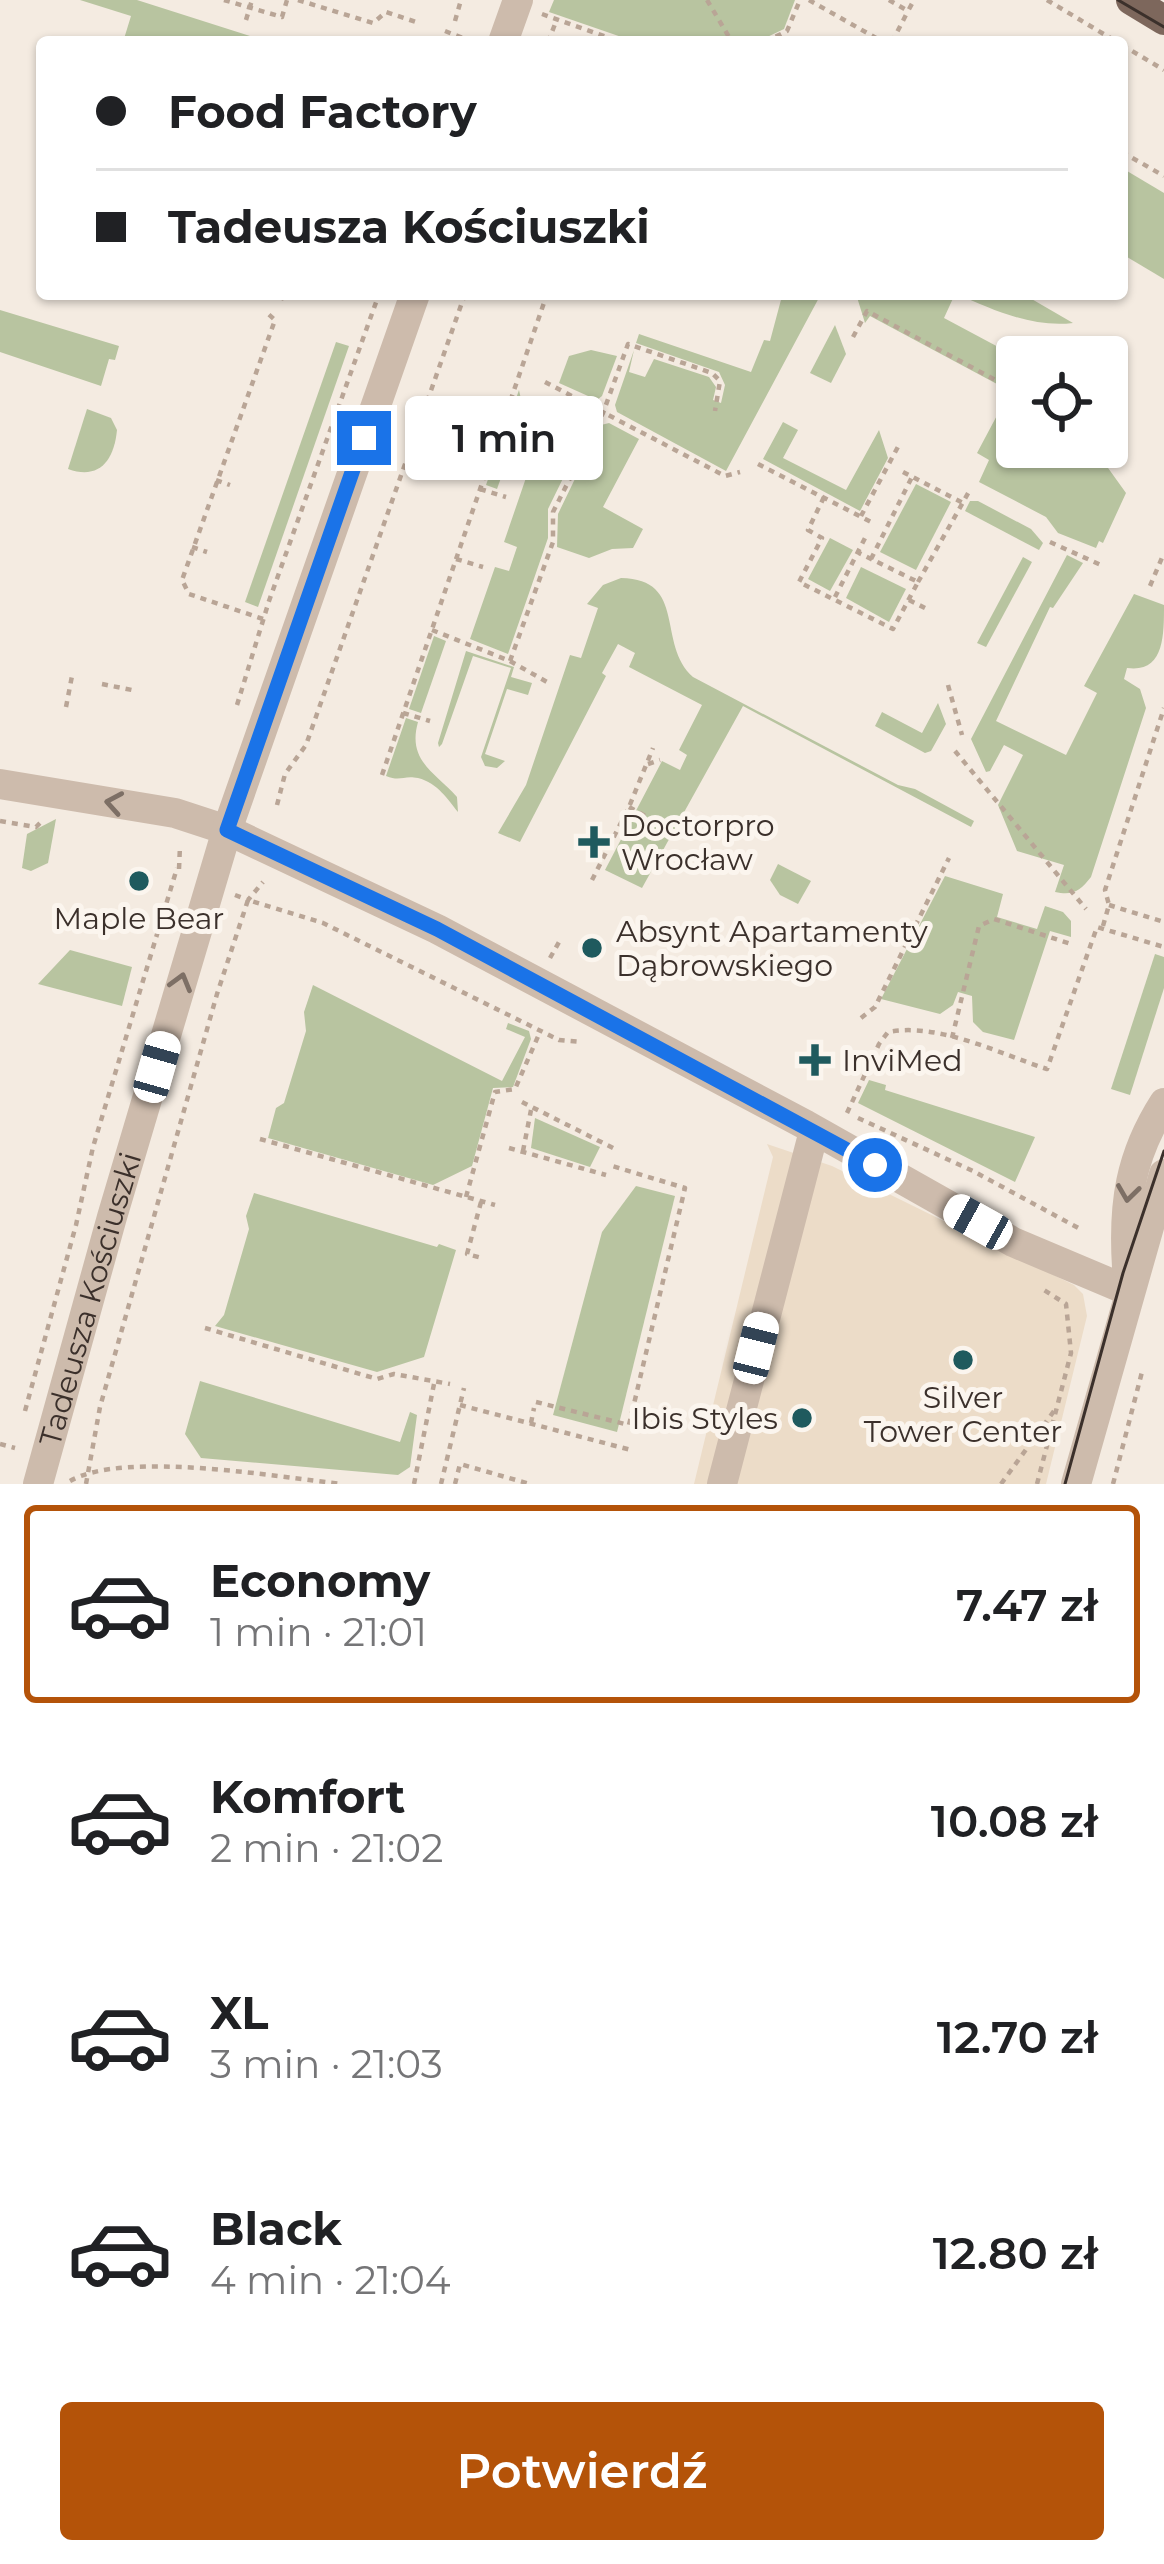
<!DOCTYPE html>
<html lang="pl">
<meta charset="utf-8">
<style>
body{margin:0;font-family:Montserrat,sans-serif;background:#f2f2f2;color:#202124;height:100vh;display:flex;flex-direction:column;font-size:45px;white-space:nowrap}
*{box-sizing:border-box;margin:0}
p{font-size:39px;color:#757577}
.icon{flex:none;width:66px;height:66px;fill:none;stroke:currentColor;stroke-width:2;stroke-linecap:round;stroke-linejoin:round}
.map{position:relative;height:1484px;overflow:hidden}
.sheet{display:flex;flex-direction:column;background:#fff;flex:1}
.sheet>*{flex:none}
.top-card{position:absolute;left:36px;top:36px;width:1092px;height:264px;border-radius:12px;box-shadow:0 3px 9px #0004;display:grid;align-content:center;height:264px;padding:0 60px;background:#fff}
.buttons{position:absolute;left:996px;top:336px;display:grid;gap:24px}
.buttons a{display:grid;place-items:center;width:132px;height:132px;border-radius:12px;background:#fff;box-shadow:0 3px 9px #0004;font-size:60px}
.end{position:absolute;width:54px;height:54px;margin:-27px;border:15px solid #1a73e8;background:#fff;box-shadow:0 0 0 6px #fff}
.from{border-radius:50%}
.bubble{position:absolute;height:84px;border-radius:12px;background:#fff;box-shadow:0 3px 9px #0004;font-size:39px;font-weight:600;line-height:84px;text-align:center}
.car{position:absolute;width:36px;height:72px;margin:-36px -18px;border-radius:15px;box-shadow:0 0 9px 3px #0007;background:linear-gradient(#fff 24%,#345 0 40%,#fff 0 76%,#345 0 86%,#fff 0)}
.top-card b{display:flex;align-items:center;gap:42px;height:114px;font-size:45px}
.top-card b+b{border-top:3px solid #e0e0e0}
.top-card i{width:30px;height:30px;background:#202124}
ul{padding:21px 0 0;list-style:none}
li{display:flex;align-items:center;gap:36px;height:198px;margin:0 24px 18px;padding:0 36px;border:6px solid transparent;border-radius:12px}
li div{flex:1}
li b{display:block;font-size:45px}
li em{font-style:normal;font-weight:600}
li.active{border-color:#b45309}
li>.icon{width:108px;height:108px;stroke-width:1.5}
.action{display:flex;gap:24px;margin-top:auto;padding:24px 60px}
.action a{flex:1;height:138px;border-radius:12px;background:#b45309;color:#fff;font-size:48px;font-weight:600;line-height:138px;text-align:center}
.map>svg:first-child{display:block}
</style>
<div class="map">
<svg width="1164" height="1484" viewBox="0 0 1164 1484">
<rect width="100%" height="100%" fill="#f4ebe1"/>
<!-- green -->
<g fill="#b8c4a0">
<path d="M 80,0 L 137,0 L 250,36 L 248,42 L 123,42 L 131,16 Z"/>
<path d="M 554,0 L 795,0 L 784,29 L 757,42 L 636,42 L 549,12 Z"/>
<path d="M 1122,168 L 1164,193 L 1164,279 L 1122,254 Z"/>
<path d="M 779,294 L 821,294 L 726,471 L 617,412 L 615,405 L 634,350 L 629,372 L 645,377 L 654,359 L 709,377 L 716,387 L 713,400 L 721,403 L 725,385 L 719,372 L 636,343 L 639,334 L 751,372 L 764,340 L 770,341 L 782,296 Z"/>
<path d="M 856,294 L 955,294 L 944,318 L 1017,357 L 1017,447 L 1093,447 L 1126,493 L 1103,543 L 1099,541 L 1096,548 L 1058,533 L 1046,517 L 979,482 L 989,460 L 977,453 L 1010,391 L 870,316 L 865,323 Z"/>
<path d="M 957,294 L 1023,294 L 1073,323 C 1033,328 993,310 957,294 Z"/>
<path d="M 0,310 L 119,346 L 115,360 L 109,359 L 101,386 L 0,352 Z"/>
<path d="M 835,325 L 846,354 L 831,383 L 810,373 Z"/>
<path d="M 336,342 L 349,346 L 258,607 L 245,602 Z"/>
<path d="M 591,350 L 617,356 L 602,396 L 597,400 L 559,383 L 569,356 Z"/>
<path d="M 519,390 L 524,413 L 497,489 L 486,485 Z"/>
<path d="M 570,401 L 594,415 L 548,509 L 548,538 L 508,654 L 470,639 L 495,567 L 509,571 L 517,547 L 504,542 L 541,434 L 560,440 Z"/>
<path d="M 87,409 L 111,418 L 117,430 C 114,461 99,480 68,469 Z"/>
<path d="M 783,422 L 798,430 L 783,458 L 846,490 L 879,430 L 888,458 L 860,511 L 763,459 Z"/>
<path d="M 609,423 L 639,439 L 603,507 L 643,529 L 633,548 L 612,549 L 589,558 L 557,547 L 558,514 L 601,425 Z"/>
<path d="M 916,484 L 951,502 L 916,570 L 880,552 Z"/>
<path d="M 970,501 L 978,501 L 1031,529 L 1043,543 L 1039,550 L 965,511 Z"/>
<path d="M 830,538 L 853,550 L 830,591 L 808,579 Z"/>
<path d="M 1067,555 L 1083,563 L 1053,608 L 1050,607 L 996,721 L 1066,755 L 1097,693 L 1084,686 L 1134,594 L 1164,605 C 1164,637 1164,673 1127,668 L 1124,679 L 1140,689 L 1146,708 L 1091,877 C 1080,891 1073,896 1055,892 L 1064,865 L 1017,851 L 998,805 L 1023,755 L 1004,745 L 990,771 L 986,772 L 971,739 Z"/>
<path d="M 1023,557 L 1032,562 L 986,647 L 977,643 Z"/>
<path d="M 861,567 L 906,589 L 889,622 L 846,598 Z"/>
<path d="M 621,578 C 688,579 656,644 693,677 L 898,785 L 915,789 L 974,821 L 971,827 L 743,706 L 642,888 L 605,870 L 662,761 L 680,770 L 687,755 L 679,750 L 702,705 L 629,667 L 635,653 L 618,644 L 602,673 L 606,676 L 520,842 L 498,833 L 526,785 L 570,655 L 581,658 L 598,608 L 587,604 L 603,585 Z"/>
<path d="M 434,636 L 446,641 L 421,713 L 409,709 Z"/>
<path d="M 466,651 L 514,667 L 511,677 L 532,683 L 528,695 L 507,689 L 485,754 L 505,761 L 497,768 L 485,766 L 481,757 L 511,668 L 473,656 L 442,744 L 439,747 L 438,743 Z"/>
<path d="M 938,703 L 946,724 L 931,751 L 925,753 L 875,726 L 882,712 L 922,733 Z"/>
<path d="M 406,718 L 418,722 C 407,761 435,772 457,797 L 458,812 C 448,800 438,783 418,778 C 403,775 401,782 386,776 Z"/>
<path d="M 56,819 L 48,863 L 31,871 L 22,868 L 27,834 Z"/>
<path d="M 778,864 L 811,881 L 798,904 L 780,895 L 770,880 Z"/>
<path d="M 945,876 L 1003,894 L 997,917 L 1037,929 L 1045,906 L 1063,912 L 1071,921 L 1071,937 L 1050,931 L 1014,1040 L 983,1032 L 973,1022 L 972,996 L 958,992 L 953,1005 L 940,1014 L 881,999 Z"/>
<path d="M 70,950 L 132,967 L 122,1006 L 38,984 Z"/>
<path d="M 1155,954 L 1164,957 L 1164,988 L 1130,1095 L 1111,1089 Z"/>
<path d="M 313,985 L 502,1081 L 525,1037 L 506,1029 L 508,1023 L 529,1031 L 531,1039 L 513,1087 L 493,1088 L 472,1166 L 433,1185 L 268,1138 L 276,1108 L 284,1103 L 306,1031 L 304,1012 Z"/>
<path d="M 869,1080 L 886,1085 L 885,1090 L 1035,1137 L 1015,1182 L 858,1103 Z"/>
<path d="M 535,1118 L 600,1147 L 590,1167 L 531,1148 Z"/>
<path d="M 636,1186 L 675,1196 L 617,1432 L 553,1415 L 602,1232 Z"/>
<path d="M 254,1193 L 437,1247 L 439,1244 L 456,1250 L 424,1357 L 377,1372 L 215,1326 L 224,1315 L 249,1229 L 246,1216 Z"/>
<path d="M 200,1381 L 400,1442 L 410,1412 L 417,1415 L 410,1467 L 398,1475 L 201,1458 L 185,1434 Z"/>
</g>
<!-- plaza -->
<path fill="#ecdcc8" d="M 767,1144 L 832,1166 L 1074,1285 L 1083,1294 L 1087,1316 L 1046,1484 L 694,1484 L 773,1157 Z"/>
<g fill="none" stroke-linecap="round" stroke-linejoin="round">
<!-- path -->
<g stroke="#b9a596" stroke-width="4.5" stroke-dasharray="6 6" stroke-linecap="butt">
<path d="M 224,0 L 282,17 L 287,0"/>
<path d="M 298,0 L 373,23 L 386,12 L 419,23"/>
<path d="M 707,0 L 732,42"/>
<path d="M 809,0 L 883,42"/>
<path d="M 889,0 L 908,11 L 914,0"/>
<path d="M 1047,0 L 1117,42"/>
<path d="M 542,14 L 621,42"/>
<path d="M 246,20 L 252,0"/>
<path d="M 455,21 L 461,0"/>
<path d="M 445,31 L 470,41"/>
<path d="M 548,42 L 557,19"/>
<path d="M 765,42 L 787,31 L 800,0"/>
<path d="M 892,42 L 908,11"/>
<path d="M 1122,45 L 1164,70"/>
<path d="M 1122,152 L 1164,176"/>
<path d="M 281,300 L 283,294"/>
<path d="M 853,337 L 867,311 L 1014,390"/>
<path d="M 545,382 L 725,476 L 740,472"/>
<path d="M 758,464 L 873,523"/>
<path d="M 903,472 L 963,503"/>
<path d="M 216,480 L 230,485"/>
<path d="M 480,489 L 506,497"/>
<path d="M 824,497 L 808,530 L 822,538 L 799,582 L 893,629 L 918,582 L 859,553"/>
<path d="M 861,516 L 900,443"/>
<path d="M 1050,542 L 1103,566"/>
<path d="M 192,547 L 207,552"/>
<path d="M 456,559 L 483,567"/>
<path d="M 871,559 L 912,477"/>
<path d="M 918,582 L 971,488"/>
<path d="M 1150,586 L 1164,553"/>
<path d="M 835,597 L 865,538"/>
<path d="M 909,600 L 925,608"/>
<path d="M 263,619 L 189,594 L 182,580 L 275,320 L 265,311"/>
<path d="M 432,630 L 510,661 L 553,542 L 553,512 L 603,413 L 628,344 L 712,373 L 720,381 L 715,411"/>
<path d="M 510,661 L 547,682"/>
<path d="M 102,684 L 132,690"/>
<path d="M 948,685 L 962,735"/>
<path d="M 237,705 L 269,601 L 379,294"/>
<path d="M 66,707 L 72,676"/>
<path d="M 403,713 L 430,721"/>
<path d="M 955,751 L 1086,909"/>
<path d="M 648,764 L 660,760"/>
<path d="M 382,775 L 547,294"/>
<path d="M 277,805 L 285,774 L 306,745 L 465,294"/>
<path d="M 629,807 L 651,819"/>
<path d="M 0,821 L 36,827 L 40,823"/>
<path d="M 179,869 L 180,846"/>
<path d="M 592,880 L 629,807 L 653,748"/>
<path d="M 235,895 L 248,900 L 263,882"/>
<path d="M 1109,905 L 1164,922"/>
<path d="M 1103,926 L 1109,905 L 1105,890 L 1164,708"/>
<path d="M 550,958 L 559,942"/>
<path d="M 861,1018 L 875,1007 L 949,858"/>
<path d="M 952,1038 L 979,926 L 994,919 L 1074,945"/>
<path d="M 522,1102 L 615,1149"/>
<path d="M 847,1113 L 879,1044 L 888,1032 C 938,1022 1000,1054 1047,1069 L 1097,927 L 1164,947"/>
<path d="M 858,1118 L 973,1171 L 1082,1230"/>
<path d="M 260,1139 L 495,1205"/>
<path d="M 509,1148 L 606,1175"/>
<path d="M 523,1151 L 531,1110"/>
<path d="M 466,1197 L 495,1092 L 515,1089 L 540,1032"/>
<path d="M 481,1202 L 467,1254 L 482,1258"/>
<path d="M 205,1328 L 377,1379 L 394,1374 L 450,1384"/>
<path d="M 536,1402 L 629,1425 L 685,1188 L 609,1165"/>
<path d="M 460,1405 L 631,1450"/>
<path d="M 25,1411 L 76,1225 L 93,1147 L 177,868"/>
<path d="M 531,1423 L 534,1408"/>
<path d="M 0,1444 L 15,1448"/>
<path d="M 70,1481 C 124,1450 277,1477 343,1484"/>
<path d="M 86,1484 L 100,1407 L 217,994 L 248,900 L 323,923 L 559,1040 L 582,1042"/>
<path d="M 414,1484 L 434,1384"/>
<path d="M 441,1484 L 464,1388"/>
<path d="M 455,1484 L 460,1464 L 530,1484"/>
<path d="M 1001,1484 L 1054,1411"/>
<path d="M 1037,1484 L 1071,1353 L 1066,1304 L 1041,1288"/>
<path d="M 1113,1484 L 1143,1368"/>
</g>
<!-- minor -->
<g stroke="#cdbbac" stroke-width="30">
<path d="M 503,42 L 518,0"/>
<path d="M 0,784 L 175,813 L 227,830 L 437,929 L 806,1125 L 1013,1242 L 1129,1291"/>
<path d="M 1127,1267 C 1123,1204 1130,1156 1164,1103"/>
<path id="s1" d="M 38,1484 L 112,1217 L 227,830 L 415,294"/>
<path d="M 722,1484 L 814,1131"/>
<path d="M 1076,1484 L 1164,1174"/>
</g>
<!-- major -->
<path stroke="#7d675c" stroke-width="30" d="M 1131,0 L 1164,20"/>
<!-- tram -->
<g stroke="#3b302b" stroke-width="3">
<path d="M 1118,0 L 1164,27"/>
<path d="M 1065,1484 L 1123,1273 L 1164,1151"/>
</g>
</g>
<!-- one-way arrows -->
<defs><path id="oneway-chevron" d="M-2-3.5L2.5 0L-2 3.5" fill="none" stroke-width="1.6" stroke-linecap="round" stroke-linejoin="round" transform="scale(3)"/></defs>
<g stroke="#7d6f65">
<use href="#oneway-chevron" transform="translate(114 803) rotate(-170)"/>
<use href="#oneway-chevron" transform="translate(181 982) rotate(-74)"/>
<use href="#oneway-chevron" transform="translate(1128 1193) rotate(98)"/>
</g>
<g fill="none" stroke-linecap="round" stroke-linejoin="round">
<!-- route -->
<path stroke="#1a73e8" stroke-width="15" d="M 364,438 L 227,830 L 437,929 L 875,1165"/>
</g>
<!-- markers -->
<g fill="#1f5a5e" stroke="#fbf5ee" stroke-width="4.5">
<path d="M588 824h12v12h12v12h-12v12h-12v-12h-12v-12h12z"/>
<circle cx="139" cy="881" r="12"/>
<circle cx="592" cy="948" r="12"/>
<path d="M809 1042h12v12h12v12h-12v12h-12v-12h-12v-12h12z"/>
<circle cx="963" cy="1360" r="12"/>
<circle cx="802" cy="1418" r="12"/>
</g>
<g text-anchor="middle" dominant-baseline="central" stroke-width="10" stroke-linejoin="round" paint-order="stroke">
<!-- poi labels -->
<g font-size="30" fill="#3b302b" stroke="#fbf5ee" text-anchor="start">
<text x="621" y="825">Doctorpro<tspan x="621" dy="34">Wrocław</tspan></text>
<text x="139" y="918" text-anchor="middle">Maple Bear</text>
<text x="616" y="931">Absynt Apartamenty<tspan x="616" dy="34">Dąbrowskiego</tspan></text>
<text x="842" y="1060">InviMed</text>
<text x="963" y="1397" text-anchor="middle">Silver<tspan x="963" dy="34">Tower Center</tspan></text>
<text x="778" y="1418" text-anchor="end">Ibis Styles</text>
</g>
<!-- street labels -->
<g font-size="30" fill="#3b302b" stroke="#fbf5ee">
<text stroke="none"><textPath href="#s1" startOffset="192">Tadeusza Kościuszki</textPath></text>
</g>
</g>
</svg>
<div class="buttons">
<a><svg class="icon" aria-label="locate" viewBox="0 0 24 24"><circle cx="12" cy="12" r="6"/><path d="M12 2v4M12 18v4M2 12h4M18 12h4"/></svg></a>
</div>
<i class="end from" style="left:875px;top:1165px"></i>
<i class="end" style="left:364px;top:438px"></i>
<div class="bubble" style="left:405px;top:396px;width:198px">1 min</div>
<i class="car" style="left:157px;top:1067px;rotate:16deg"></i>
<i class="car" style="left:978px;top:1222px;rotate:299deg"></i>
<i class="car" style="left:756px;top:1348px;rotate:14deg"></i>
<div class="top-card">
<b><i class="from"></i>Food Factory</b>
<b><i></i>Tadeusza Kościuszki</b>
</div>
</div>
<section class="sheet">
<ul>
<li class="active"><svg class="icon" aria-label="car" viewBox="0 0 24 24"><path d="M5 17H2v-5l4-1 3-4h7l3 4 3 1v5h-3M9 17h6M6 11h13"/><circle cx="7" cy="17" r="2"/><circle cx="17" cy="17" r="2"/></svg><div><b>Economy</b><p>1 min · 21:01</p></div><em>7.47 zł</em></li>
<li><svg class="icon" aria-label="car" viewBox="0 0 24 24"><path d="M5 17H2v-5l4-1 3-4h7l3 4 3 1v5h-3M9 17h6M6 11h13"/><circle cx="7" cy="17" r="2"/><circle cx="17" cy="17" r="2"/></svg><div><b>Komfort</b><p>2 min · 21:02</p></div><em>10.08 zł</em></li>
<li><svg class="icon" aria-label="car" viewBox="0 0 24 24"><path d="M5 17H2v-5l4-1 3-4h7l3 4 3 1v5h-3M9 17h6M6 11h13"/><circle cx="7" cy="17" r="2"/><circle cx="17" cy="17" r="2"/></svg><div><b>XL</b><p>3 min · 21:03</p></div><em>12.70 zł</em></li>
<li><svg class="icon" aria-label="car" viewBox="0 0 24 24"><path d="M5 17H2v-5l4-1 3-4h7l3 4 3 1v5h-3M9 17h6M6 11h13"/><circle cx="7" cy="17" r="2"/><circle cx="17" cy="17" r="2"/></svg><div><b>Black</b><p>4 min · 21:04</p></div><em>12.80 zł</em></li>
</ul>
<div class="action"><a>Potwierdź</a></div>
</section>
